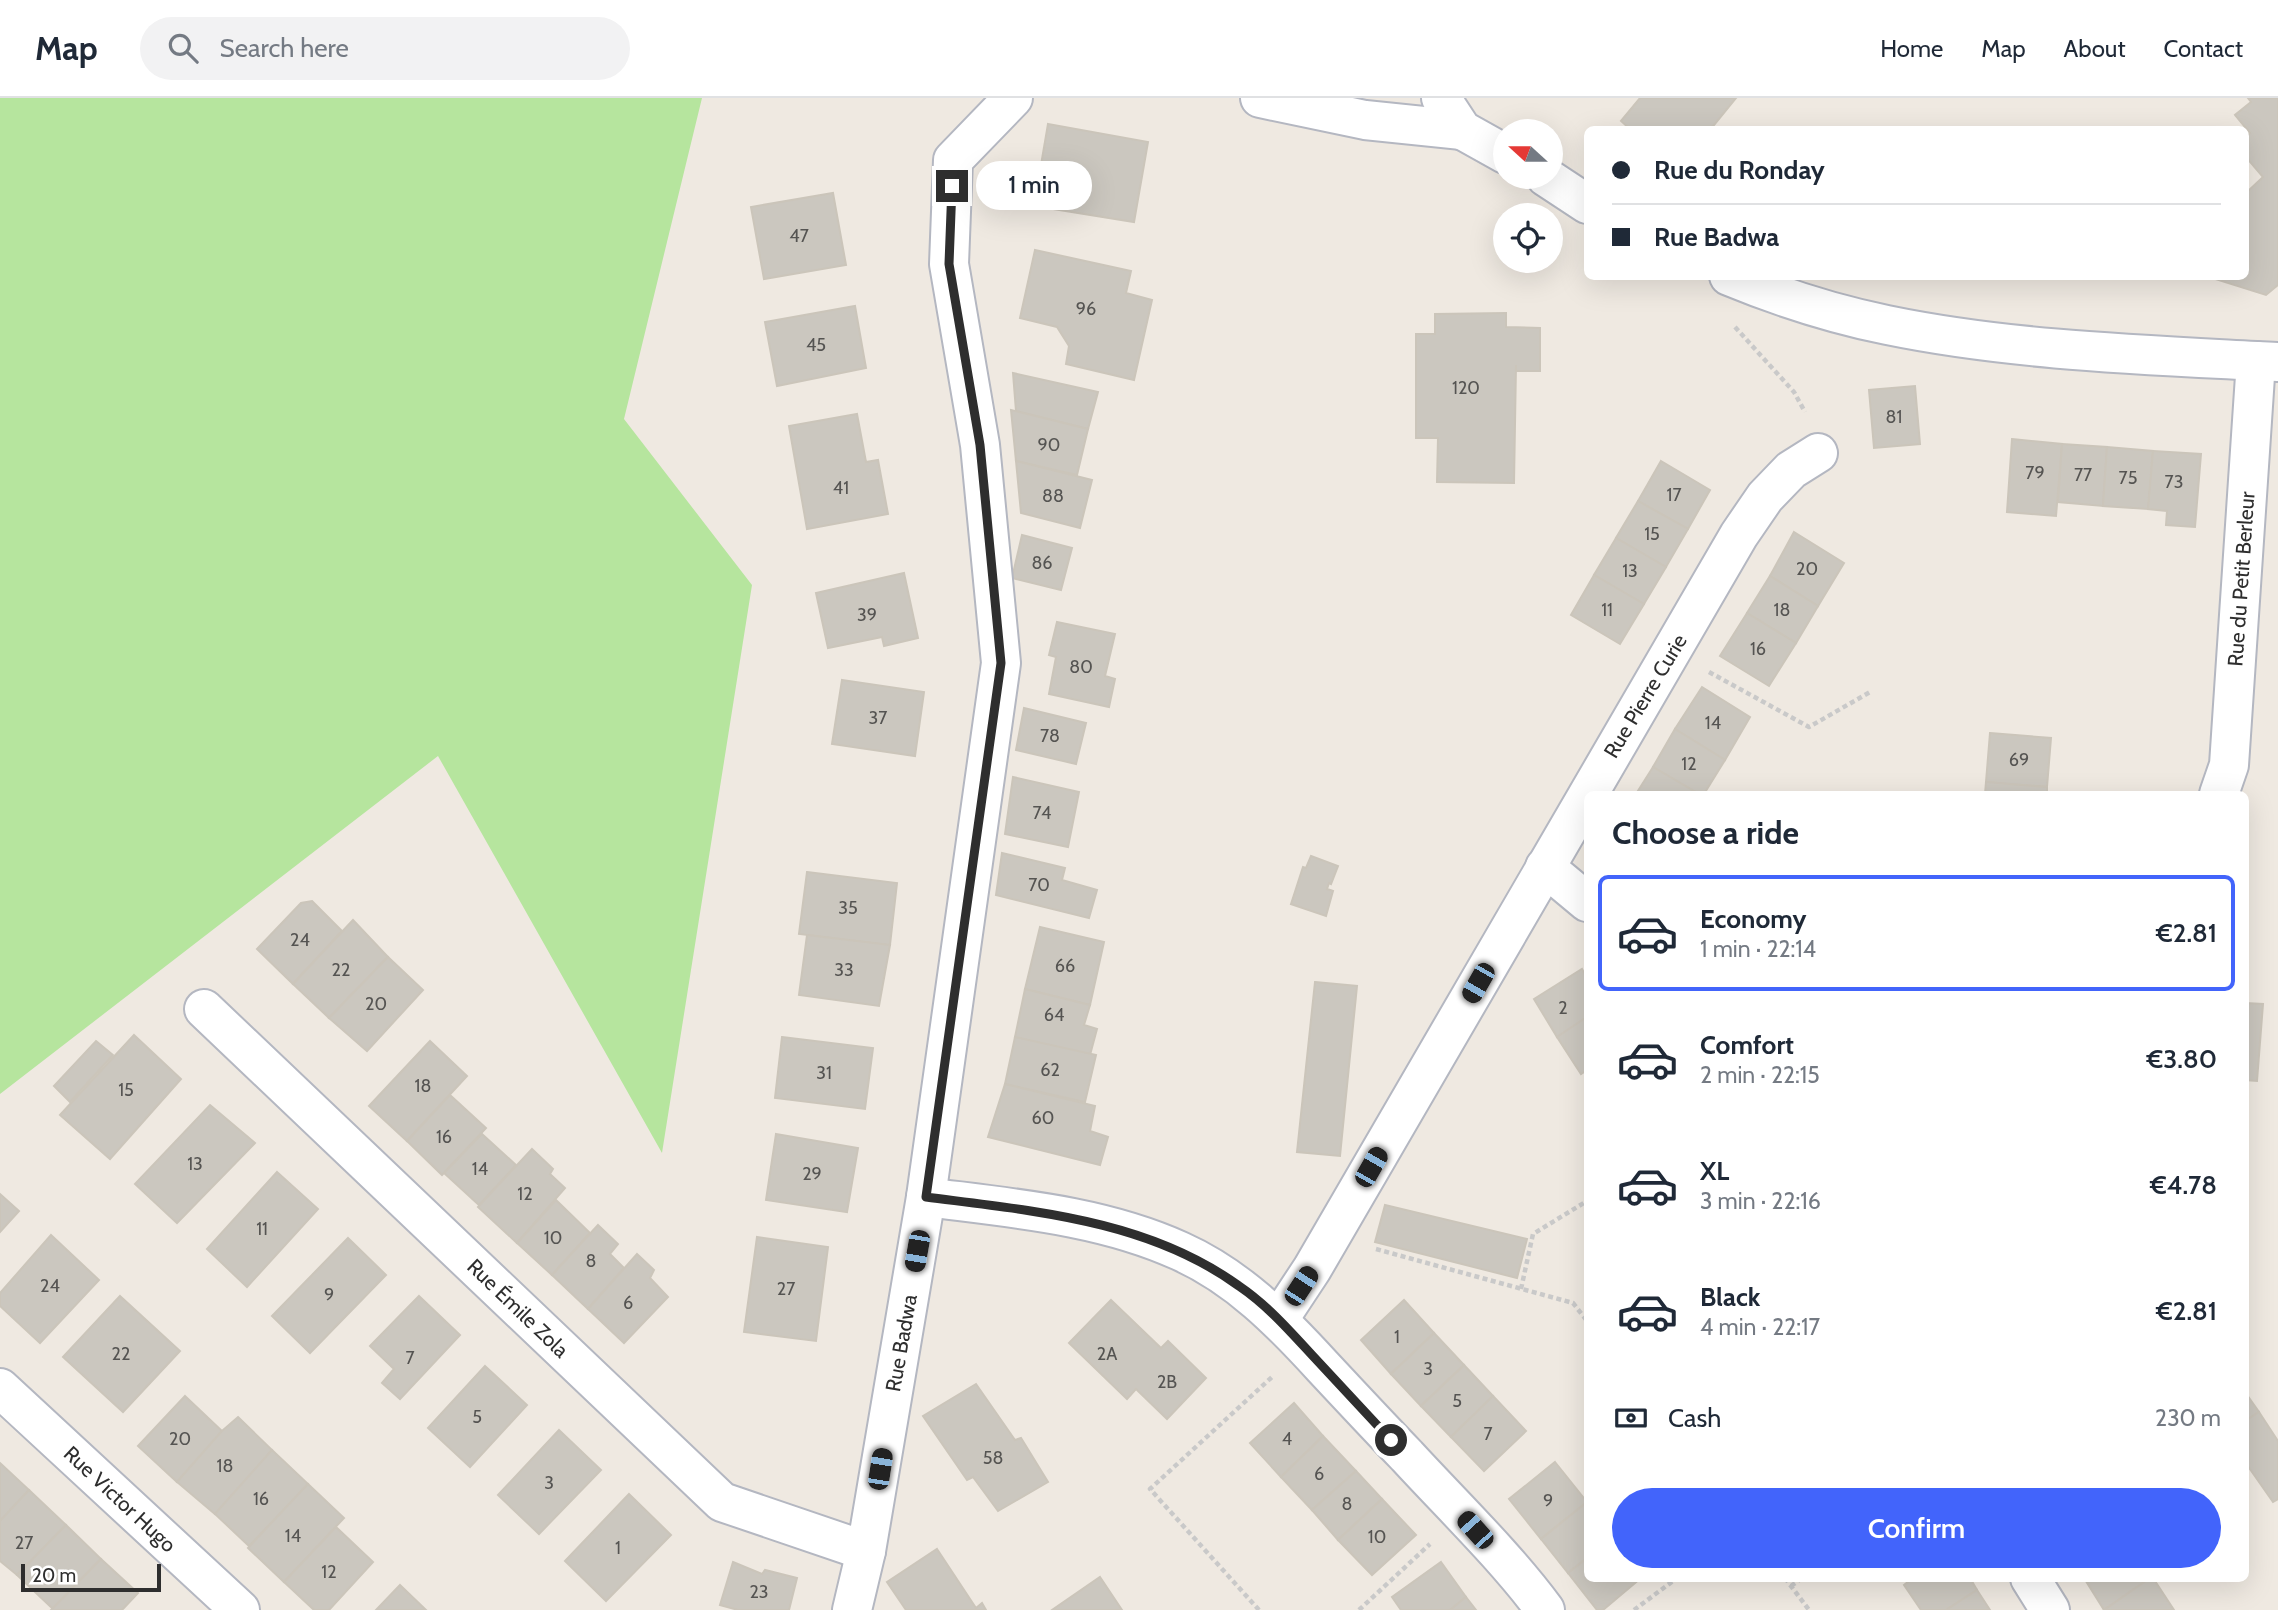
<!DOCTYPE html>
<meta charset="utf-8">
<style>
body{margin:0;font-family:Cabin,sans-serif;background:#f2f2f3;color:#1f2937;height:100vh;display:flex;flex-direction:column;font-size:26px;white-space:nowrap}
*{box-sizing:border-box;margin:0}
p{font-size:23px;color:#747a83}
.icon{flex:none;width:38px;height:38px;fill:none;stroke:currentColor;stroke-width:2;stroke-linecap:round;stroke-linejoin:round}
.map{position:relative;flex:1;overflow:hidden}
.side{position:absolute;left:1584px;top:693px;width:665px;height:791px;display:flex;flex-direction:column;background:#fff;border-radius:10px;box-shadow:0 7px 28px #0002}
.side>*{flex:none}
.top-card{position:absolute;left:1584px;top:28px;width:665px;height:154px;border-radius:10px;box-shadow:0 7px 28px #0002;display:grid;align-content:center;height:154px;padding:0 28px;background:#fff}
.needle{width:46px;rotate:291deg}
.controls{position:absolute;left:1493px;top:21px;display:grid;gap:14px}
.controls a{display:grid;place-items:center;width:70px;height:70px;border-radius:50%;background:#fff;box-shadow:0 7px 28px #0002;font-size:35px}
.scale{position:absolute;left:21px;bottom:18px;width:140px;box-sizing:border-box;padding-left:7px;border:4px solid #2e2e2e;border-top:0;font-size:19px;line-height:24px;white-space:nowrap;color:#2e2e2e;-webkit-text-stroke:5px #fff;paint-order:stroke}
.end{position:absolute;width:32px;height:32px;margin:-16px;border:9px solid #2e2e2e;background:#fff;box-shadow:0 0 0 4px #fff}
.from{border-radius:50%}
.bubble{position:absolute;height:49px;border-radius:24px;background:#fff;box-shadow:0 7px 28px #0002;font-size:23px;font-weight:600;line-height:49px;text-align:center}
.car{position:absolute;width:21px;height:42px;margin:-21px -10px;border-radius:9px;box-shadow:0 0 5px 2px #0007;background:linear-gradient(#222 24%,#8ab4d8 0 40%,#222 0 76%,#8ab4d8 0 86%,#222 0)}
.top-card b{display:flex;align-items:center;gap:24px;height:66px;font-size:26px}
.top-card b+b{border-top:2px solid #e0e1e3}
.top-card i{width:18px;height:18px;background:#1f2937}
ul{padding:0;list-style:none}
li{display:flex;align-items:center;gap:21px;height:116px;margin:0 14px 10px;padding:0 14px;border:4px solid transparent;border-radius:10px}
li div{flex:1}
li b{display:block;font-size:26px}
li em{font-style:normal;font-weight:600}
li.selected{border-color:#4264fb}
li>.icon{width:63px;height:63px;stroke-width:1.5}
h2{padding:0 28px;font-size:32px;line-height:84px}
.pay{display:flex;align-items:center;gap:18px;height:77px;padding:0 28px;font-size:26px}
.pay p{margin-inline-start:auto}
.cta{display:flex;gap:14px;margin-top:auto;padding:14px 28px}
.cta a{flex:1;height:80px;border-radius:42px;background:#4264fb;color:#fff;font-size:28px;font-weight:600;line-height:80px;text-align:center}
header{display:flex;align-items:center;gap:42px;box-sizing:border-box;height:98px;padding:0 35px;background:#fff;border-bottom:2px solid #e0e1e3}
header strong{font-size:33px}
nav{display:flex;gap:38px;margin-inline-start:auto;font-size:24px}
.search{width:490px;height:63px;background:#f2f2f3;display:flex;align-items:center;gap:18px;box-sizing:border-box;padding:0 24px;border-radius:38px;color:#747a83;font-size:26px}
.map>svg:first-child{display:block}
</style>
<header>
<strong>Map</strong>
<div class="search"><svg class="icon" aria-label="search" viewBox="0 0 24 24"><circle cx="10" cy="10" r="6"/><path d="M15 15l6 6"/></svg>Search here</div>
<nav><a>Home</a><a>Map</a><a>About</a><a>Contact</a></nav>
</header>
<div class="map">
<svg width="2278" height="1512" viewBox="0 0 2278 1512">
<rect width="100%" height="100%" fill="#efe9e1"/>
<!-- grass -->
<path fill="#b6e59e" d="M 0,0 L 702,0 L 624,321 L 752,487 L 662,1055 L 438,658 L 0,996 Z"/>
<!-- building -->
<g fill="#cbc7bf" stroke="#cbc5ba" stroke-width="2">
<path d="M 1640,0 L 1736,0 L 1710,32 L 1631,32 L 1621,23 Z"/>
<path d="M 2248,0 L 2278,0 L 2278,187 L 2266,197 L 2206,178 L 2245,178 L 2245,96 L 2263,79 L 2245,58 L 2245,41 L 2250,35 L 2235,17 L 2251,4 Z"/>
<path d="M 1048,26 L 1148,44 L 1134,124 L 1034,108 Z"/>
<path d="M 833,95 L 846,167 L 764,181 L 751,109 Z"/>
<path d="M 1035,152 L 1131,173 L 1126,195 L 1152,202 L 1134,282 L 1066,266 L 1069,248 L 1057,229 L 1020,220 Z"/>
<path d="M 855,208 L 866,270 L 777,288 L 765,224 Z"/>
<path d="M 1506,215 L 1506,229 L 1540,230 L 1540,273 L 1516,273 L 1516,267 L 1514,385 L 1437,384 L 1438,340 L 1416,340 L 1416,236 L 1435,236 L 1435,216 Z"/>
<path d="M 1013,275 L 1098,294 L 1088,331 L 1016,313 Z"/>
<path d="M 1915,288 L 1920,346 L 1874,350 L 1869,292 Z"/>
<path d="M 1011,312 L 1088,331 L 1077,377 L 1016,363 Z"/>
<path d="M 857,316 L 866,364 L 878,362 L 888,416 L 807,431 L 789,328 Z"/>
<path d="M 2012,341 L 2062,346 L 2056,418 L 2007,414 Z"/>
<path d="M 2062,346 L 2107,349 L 2103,408 L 2058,404 Z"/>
<path d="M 2107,349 L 2153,353 L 2148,411 L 2103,408 Z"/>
<path d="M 2153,353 L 2201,356 L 2195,429 L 2166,427 L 2167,413 L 2148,411 Z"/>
<path d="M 1016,363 L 1092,382 L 1080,430 L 1021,415 Z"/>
<path d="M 1661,363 L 1710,392 L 1688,431 L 1638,403 Z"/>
<path d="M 1638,403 L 1688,431 L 1666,469 L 1616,440 Z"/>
<path d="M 1794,434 L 1844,465 L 1818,508 L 1770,478 Z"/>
<path d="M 1022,437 L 1072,450 L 1061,492 L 1012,480 Z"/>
<path d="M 1616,440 L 1666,469 L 1644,506 L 1594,477 Z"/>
<path d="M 904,475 L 918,540 L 884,548 L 882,539 L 828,550 L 816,495 Z"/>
<path d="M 1594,477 L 1644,506 L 1620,546 L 1571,517 Z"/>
<path d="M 1770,478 L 1818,508 L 1796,545 L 1747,515 Z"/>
<path d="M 1747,515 L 1796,545 L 1769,588 L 1720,558 Z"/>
<path d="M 1057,524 L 1115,536 L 1105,578 L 1115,581 L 1109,609 L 1049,596 L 1056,559 L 1049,557 Z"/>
<path d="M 842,582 L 924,594 L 915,658 L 832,646 Z"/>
<path d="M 1702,589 L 1750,619 L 1725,662 L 1675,631 Z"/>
<path d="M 1024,610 L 1086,625 L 1076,666 L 1016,652 Z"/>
<path d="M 1675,631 L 1725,662 L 1704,696 L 1699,696 L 1653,669 Z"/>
<path d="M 1990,635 L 2051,640 L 2047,689 L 1986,684 Z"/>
<path d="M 1653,669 L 1699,696 L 1636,696 Z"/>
<path d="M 1013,679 L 1079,694 L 1068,749 L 1005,736 Z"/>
<path d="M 1986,684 L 2047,689 L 2047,696 L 1985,696 Z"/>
<path d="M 1002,755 L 1065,770 L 1062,782 L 1097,792 L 1089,820 L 996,797 Z"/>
<path d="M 1311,758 L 1338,768 L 1331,786 L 1329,785 L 1327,791 L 1333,793 L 1326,818 L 1291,806 L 1303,769 L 1306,770 Z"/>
<path d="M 807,774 L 897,785 L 890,847 L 799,836 Z"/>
<path d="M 312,803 L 342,833 L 293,886 L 257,851 L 301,805 Z"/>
<path d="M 353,822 L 388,859 L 329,920 L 293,886 Z"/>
<path d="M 1040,829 L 1104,844 L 1090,907 L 1025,891 Z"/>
<path d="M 807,837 L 890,847 L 879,908 L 799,897 Z"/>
<path d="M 388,859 L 423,892 L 367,953 L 329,920 Z"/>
<path d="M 1582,871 L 1587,880 L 1587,919 L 1557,939 L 1534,901 Z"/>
<path d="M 1315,884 L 1357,888 L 1340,1058 L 1297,1054 Z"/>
<path d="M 1025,891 L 1090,907 L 1084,927 L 1097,931 L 1090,957 L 1015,939 Z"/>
<path d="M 2245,905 L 2263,906 L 2257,983 L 2245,982 Z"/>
<path d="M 1587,919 L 1587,972 L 1581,976 L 1557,939 Z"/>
<path d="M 134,937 L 181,981 L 110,1061 L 60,1017 Z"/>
<path d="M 782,939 L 873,950 L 865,1011 L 775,1000 Z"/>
<path d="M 1015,939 L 1096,957 L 1085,1004 L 1005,986 Z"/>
<path d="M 96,943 L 113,957 L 70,1004 L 54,988 Z"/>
<path d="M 430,943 L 467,978 L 407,1043 L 369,1008 Z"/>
<path d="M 1005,986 L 1095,1008 L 1090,1033 L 1108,1039 L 1100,1067 L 988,1039 Z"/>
<path d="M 450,997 L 486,1030 L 442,1077 L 407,1043 Z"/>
<path d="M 210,1007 L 255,1045 L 177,1125 L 135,1086 Z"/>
<path d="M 482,1036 L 516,1067 L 479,1107 L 444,1075 Z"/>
<path d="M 776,1036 L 858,1050 L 847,1114 L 766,1102 Z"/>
<path d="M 532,1051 L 553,1071 L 550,1076 L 565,1090 L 517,1145 L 478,1109 Z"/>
<path d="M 277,1074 L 318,1111 L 247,1189 L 207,1151 Z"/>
<path d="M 0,1096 L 19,1113 L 0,1134 Z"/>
<path d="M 556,1102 L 590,1135 L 552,1177 L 517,1145 Z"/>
<path d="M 1385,1107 L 1527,1141 L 1517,1180 L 1375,1144 Z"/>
<path d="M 598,1127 L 618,1146 L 610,1156 L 624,1170 L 588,1211 L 552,1177 Z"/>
<path d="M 51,1137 L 99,1182 L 40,1245 L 0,1208 L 0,1195 Z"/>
<path d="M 757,1139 L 828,1149 L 816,1243 L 744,1234 Z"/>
<path d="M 348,1140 L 386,1177 L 310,1255 L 272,1218 Z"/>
<path d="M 637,1156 L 654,1172 L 650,1180 L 668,1199 L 624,1245 L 588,1211 Z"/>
<path d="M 120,1198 L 180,1253 L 123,1314 L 63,1259 Z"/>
<path d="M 419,1198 L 460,1237 L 400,1301 L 382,1285 L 394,1271 L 370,1248 Z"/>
<path d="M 1111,1202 L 1161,1250 L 1168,1243 L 1206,1280 L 1167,1321 L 1136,1291 L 1127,1301 L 1069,1245 Z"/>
<path d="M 1404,1202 L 1434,1235 L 1391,1276 L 1361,1242 Z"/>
<path d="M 1434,1235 L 1464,1267 L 1421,1308 L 1391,1276 Z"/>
<path d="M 1464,1267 L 1493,1298 L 1451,1339 L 1421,1308 Z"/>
<path d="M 485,1268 L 527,1307 L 470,1369 L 428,1330 Z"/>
<path d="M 976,1286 L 1015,1342 L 1021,1340 L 1048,1384 L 998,1413 L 973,1379 L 967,1382 L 923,1318 Z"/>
<path d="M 2245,1294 L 2259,1314 L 2245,1323 Z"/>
<path d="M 185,1298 L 222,1333 L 177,1384 L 138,1348 Z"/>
<path d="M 1493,1298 L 1526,1333 L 1484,1373 L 1451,1339 Z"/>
<path d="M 1294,1305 L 1323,1338 L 1281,1379 L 1250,1345 Z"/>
<path d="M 2259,1314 L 2278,1343 L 2278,1401 L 2273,1404 L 2245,1364 L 2245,1323 Z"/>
<path d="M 238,1319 L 272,1352 L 215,1416 L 177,1384 L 222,1333 Z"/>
<path d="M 559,1332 L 601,1372 L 539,1436 L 498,1397 Z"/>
<path d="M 1323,1338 L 1356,1373 L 1312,1412 L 1281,1379 Z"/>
<path d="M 272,1352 L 308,1386 L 249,1448 L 215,1416 Z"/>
<path d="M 1555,1364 L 1587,1404 L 1541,1441 L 1509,1401 Z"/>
<path d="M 0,1365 L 29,1392 L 0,1423 Z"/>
<path d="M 1356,1373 L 1382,1401 L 1338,1442 L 1312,1412 Z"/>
<path d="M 308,1386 L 344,1420 L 284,1484 L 248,1450 Z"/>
<path d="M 29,1392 L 66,1427 L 17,1477 L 0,1463 L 0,1423 Z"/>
<path d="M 629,1396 L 671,1437 L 606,1503 L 565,1463 Z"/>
<path d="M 1382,1401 L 1416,1437 L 1372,1477 L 1338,1442 Z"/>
<path d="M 1587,1404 L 1587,1460 L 1568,1475 L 1541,1441 Z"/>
<path d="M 66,1427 L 101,1461 L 53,1511 L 17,1477 Z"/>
<path d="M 336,1429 L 373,1464 L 329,1512 L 314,1512 L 284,1484 Z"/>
<path d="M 937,1451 L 976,1510 L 982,1505 L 986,1512 L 906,1512 L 887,1484 Z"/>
<path d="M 1587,1460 L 1587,1480 L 1641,1480 L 1603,1512 L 1597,1512 L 1568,1475 Z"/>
<path d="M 101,1461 L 138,1495 L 122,1512 L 51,1512 Z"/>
<path d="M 733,1464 L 762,1476 L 765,1472 L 797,1480 L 789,1512 L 738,1512 L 720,1507 Z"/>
<path d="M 1441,1464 L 1466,1499 L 1450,1512 L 1401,1512 L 1392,1499 Z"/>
<path d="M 1100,1479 L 1122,1512 L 1052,1512 Z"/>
<path d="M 1913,1480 L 1970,1480 L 1977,1492 L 1946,1512 L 1921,1512 L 1904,1487 Z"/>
<path d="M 2084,1480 L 2150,1480 L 2104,1512 Z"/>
<path d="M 2150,1480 L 2153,1480 L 2174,1512 L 2104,1512 Z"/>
<path d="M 400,1487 L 426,1512 L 376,1512 Z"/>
<path d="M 1977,1492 L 1990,1512 L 1946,1512 Z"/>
<path d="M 1466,1499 L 1476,1512 L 1450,1512 Z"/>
</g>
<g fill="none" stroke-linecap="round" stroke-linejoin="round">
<defs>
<g id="minor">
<path d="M 1260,0 L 1365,22 L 1462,32"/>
<path d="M 1441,0 L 1462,32 L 1505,56"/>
<path d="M 1546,79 L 1587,106"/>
<path d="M 1729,178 C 1780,199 1833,216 1887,227 C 2013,253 2149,257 2278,264"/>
<path d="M 2219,696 L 2229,667 L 2256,263"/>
<path d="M 1545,769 L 1587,804"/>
<path d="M 204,911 L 722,1404 L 866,1453"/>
<path d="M 926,1099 C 1011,1110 1101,1117 1180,1153 C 1238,1179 1281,1223 1323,1269 C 1351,1299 1379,1329 1407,1358 C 1452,1407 1506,1459 1545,1512"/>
<path d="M 1279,1221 L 1312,1171 L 1739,437 L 1765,399 L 1791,372 L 1818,355"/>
<path d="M 0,1290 L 240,1512"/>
<path d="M 2030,1480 L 2050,1512"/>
<path d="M 852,1512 L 866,1453 L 926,1099 L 1001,565 L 980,347 L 949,166 L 953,62 L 1013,0"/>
</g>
</defs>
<!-- minor casing -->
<use href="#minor" stroke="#b4b7c1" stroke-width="42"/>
<!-- path -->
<g stroke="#c9c9c9" stroke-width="4.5" stroke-dasharray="5 3.5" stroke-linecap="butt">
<path d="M 1735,229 L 1794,294 L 1805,314"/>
<path d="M 1709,574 L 1809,629 L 1870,594"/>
<path d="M 1376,1151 L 1573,1205 L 1587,1223"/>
<path d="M 1521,1191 L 1533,1136 L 1587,1103"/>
<path d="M 1785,1480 L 1809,1512"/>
<path d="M 1791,1488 L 1802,1480"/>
<path d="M 1259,1512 L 1150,1391 L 1272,1279"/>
<path d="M 1359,1512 L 1430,1446"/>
<path d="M 1634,1512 L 1677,1480"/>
</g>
<!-- minor -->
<use href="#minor" stroke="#fff" stroke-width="38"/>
</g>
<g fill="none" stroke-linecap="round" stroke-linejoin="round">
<!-- route -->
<path stroke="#2e2e2e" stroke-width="9" d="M 952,88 L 949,166 L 980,347 L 1001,565 L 926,1099 C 1034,1113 1148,1122 1239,1188 C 1267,1207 1289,1232 1312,1257 C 1338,1285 1365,1314 1391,1342"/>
</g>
<g text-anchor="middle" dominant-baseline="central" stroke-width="5" stroke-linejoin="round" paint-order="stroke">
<!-- number labels -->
<g font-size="18" fill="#555452">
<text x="799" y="138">47</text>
<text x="1086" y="211">96</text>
<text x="816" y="247">45</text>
<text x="1466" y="290">120</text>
<text x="1894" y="319">81</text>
<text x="1049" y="347">90</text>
<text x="2035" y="375">79</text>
<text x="2083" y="377">77</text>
<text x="2128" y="380">75</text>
<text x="2174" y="384">73</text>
<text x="841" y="390">41</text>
<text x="1674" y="397">17</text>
<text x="1053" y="398">88</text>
<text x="1652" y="436">15</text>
<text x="1042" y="465">86</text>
<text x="1807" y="471">20</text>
<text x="1630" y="473">13</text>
<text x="1607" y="512">11</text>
<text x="1782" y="512">18</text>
<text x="867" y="517">39</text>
<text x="1758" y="551">16</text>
<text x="1081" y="569">80</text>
<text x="878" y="620">37</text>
<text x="1713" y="625">14</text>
<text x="1050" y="638">78</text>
<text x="2019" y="662">69</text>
<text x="1689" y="666">12</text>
<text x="1042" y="715">74</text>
<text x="1039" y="787">70</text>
<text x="848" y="810">35</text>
<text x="300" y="842">24</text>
<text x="1065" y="868">66</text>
<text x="341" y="872">22</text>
<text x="844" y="872">33</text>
<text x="376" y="906">20</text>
<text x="1563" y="910">2</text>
<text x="1054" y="917">64</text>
<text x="1050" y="972">62</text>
<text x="824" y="975">31</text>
<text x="423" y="988">18</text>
<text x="126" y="992">15</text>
<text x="1043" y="1020">60</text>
<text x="444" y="1039">16</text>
<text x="195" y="1066">13</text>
<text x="480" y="1071">14</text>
<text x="812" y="1076">29</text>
<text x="525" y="1096">12</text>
<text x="262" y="1131">11</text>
<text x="553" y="1140">10</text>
<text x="591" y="1163">8</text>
<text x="50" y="1188">24</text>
<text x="786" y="1191">27</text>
<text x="329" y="1197">9</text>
<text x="628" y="1205">6</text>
<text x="1397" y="1239">1</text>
<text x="121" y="1256">22</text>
<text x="1107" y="1256">2A</text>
<text x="410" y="1260">7</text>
<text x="1428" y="1271">3</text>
<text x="1167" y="1284">2B</text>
<text x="1457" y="1303">5</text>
<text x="477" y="1319">5</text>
<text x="1488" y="1336">7</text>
<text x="180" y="1341">20</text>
<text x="1287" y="1341">4</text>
<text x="993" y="1360">58</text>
<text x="225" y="1368">18</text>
<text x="1319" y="1376">6</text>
<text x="549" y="1385">3</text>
<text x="261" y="1401">16</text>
<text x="1548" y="1403">9</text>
<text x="1347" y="1406">8</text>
<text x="293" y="1438">14</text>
<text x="1377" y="1439">10</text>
<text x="24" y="1445">27</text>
<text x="618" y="1450">1</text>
<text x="329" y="1474">12</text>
<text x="759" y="1494">23</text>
</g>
<!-- street labels -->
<g font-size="21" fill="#2e2e2e" stroke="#fff">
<text transform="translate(2241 481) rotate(-86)">Rue du Petit Berleur</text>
<text transform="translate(1645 598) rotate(-59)">Rue Pierre Curie</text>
<text transform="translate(518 1210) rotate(44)">Rue Émile Zola</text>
<text transform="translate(901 1245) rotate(-80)">Rue Badwa</text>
<text transform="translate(120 1401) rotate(43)">Rue Victor Hugo</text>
</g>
</g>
</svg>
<div class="controls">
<a><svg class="needle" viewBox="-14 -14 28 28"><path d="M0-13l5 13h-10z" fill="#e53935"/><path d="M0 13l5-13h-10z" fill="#747a83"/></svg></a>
<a><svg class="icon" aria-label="locate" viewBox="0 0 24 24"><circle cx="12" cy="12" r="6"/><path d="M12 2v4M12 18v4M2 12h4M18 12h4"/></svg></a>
</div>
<div class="scale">20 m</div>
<i class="end from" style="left:1391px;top:1342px"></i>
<i class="end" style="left:952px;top:88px"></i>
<div class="bubble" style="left:976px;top:63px;width:116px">1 min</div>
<i class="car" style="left:1478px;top:885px;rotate:210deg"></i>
<i class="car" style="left:1371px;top:1069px;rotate:30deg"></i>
<i class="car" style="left:917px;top:1153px;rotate:190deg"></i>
<i class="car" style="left:1301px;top:1188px;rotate:33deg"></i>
<i class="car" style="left:880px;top:1371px;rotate:9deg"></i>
<i class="car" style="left:1475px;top:1432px;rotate:318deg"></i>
<div class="top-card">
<b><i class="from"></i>Rue du Ronday</b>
<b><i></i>Rue Badwa</b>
</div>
<section class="side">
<h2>Choose a ride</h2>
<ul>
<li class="selected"><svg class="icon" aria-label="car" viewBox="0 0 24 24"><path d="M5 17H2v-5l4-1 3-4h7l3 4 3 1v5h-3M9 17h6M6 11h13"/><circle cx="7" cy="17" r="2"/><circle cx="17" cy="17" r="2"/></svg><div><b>Economy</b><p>1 min · 22:14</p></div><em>€2.81</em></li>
<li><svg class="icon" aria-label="car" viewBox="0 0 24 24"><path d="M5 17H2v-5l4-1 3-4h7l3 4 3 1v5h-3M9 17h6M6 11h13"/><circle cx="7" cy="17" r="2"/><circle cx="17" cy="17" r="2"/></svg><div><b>Comfort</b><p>2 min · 22:15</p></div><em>€3.80</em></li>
<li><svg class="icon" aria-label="car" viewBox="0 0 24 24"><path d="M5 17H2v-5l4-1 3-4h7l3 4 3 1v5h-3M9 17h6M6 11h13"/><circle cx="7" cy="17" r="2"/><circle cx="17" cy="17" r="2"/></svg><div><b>XL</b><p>3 min · 22:16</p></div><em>€4.78</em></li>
<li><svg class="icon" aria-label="car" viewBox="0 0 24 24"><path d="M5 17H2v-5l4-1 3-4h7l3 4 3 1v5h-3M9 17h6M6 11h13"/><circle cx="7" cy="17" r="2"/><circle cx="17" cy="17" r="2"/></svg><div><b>Black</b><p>4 min · 22:17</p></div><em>€2.81</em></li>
</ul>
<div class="pay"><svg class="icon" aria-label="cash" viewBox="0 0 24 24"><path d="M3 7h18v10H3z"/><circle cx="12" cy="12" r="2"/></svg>Cash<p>230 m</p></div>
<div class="cta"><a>Confirm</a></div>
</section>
</div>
